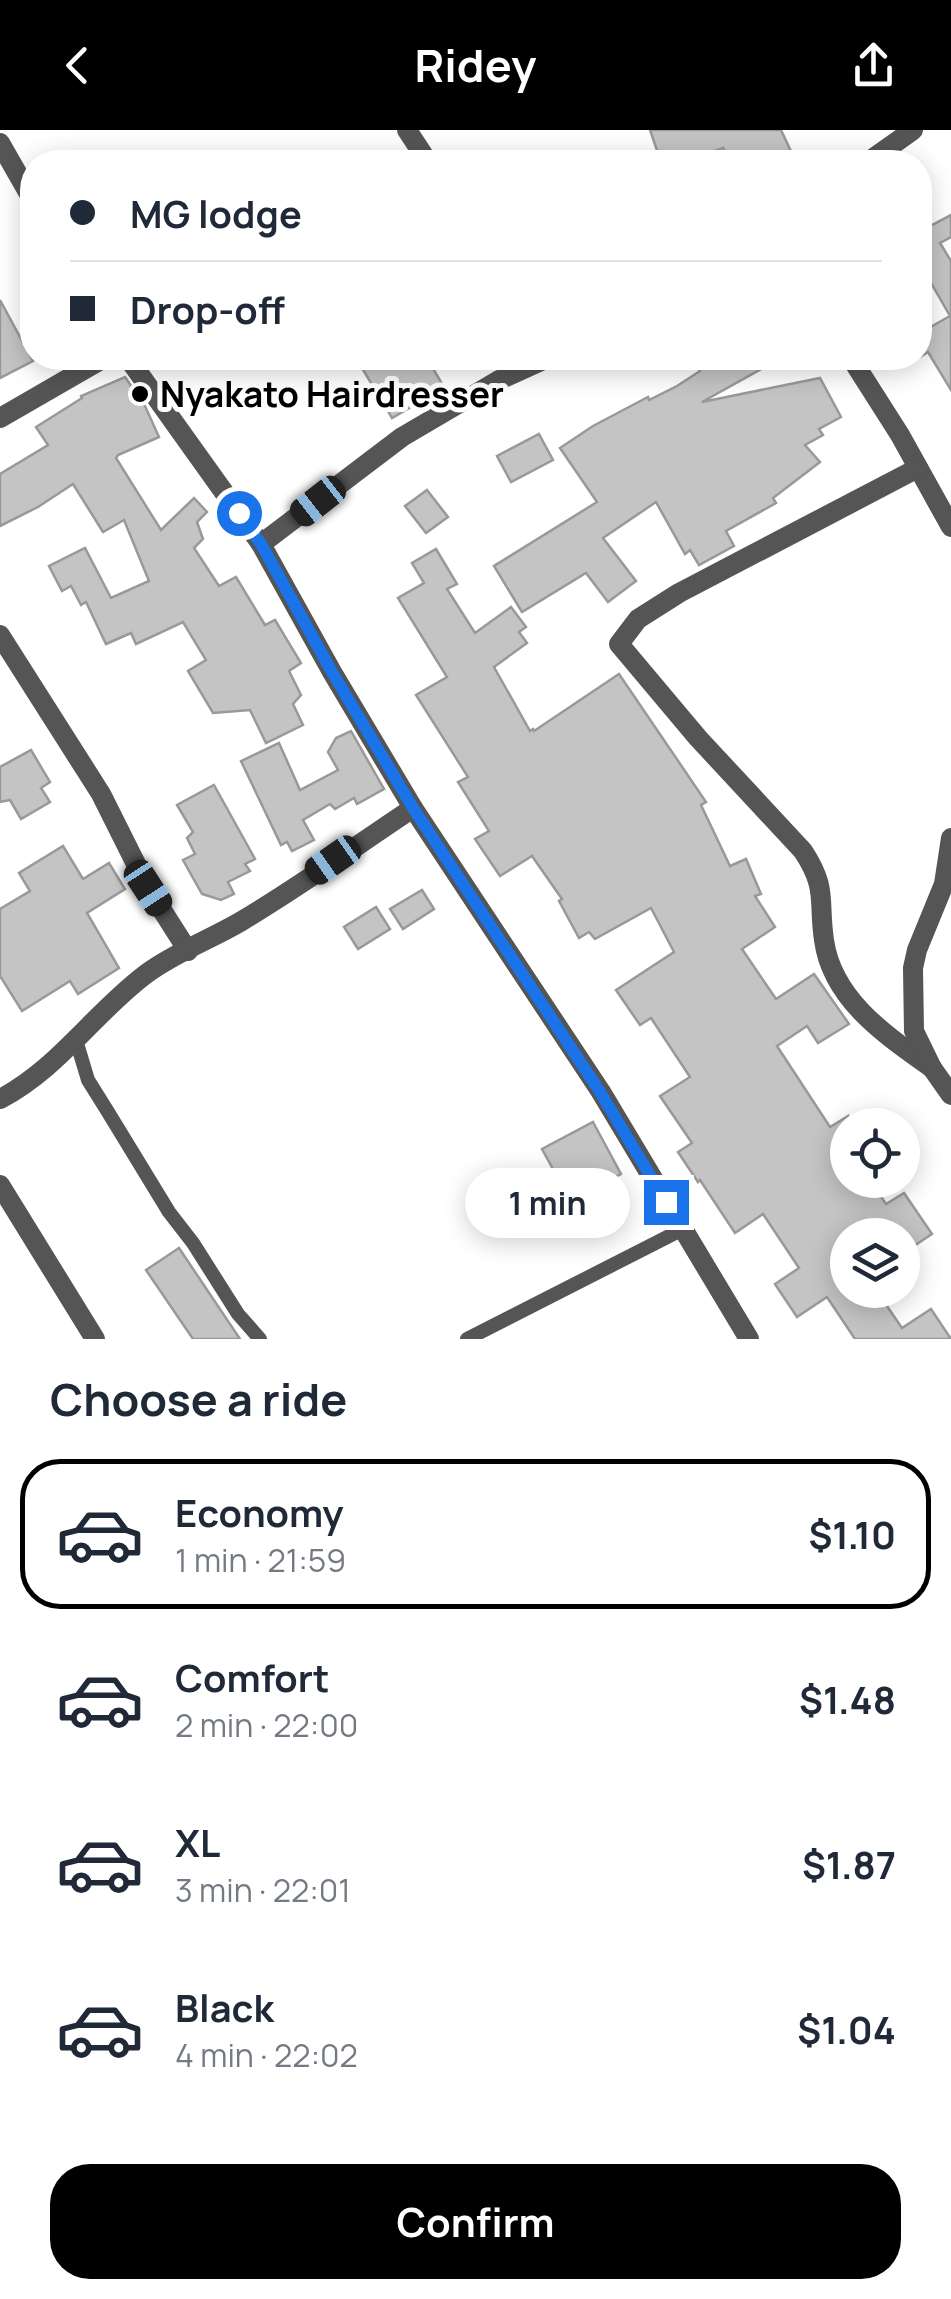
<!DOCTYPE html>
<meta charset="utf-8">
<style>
body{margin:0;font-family:Manrope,sans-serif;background:#f6f6f7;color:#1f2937;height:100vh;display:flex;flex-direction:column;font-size:38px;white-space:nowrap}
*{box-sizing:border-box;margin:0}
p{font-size:32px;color:#747a83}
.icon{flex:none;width:55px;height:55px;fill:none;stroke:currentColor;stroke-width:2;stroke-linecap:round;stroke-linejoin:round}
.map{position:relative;height:1209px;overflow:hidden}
.drawer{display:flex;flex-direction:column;background:#fff;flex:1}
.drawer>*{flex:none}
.hud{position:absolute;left:20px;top:20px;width:912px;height:220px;border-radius:40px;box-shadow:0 5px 25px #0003;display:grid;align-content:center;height:220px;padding:0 50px;background:#fff}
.buttons{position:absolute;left:830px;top:978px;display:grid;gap:20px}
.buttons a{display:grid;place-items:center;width:90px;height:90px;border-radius:50%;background:#fff;box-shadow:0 5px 25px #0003;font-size:50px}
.end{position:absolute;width:45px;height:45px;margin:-22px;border:12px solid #1a73e8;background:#fff;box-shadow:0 0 0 5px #fff}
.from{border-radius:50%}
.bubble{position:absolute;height:70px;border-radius:35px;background:#fff;box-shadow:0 5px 25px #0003;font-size:32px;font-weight:700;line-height:70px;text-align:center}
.car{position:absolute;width:30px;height:60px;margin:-30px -15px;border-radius:12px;box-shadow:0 0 8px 2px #0007;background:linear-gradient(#222 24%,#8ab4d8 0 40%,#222 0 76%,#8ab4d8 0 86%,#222 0)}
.hud b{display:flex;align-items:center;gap:35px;height:95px;font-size:38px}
.hud b+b{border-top:2px solid #e0e1e3}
.hud i{width:25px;height:25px;background:#1f2937}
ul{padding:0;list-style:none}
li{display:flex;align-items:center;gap:30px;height:150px;margin:0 20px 15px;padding:0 30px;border:5px solid transparent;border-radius:40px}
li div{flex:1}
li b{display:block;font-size:38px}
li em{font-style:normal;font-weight:700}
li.on{border-color:#000}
li>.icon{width:90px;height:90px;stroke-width:1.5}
h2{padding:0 50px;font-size:45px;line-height:120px}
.primary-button{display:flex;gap:20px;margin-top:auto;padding:20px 50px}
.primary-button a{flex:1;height:115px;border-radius:40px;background:#000;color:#fff;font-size:40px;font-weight:700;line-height:115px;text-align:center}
header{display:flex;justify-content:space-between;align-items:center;height:130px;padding:0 50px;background:#000;color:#fff;font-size:45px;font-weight:700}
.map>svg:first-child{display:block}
</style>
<header><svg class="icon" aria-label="back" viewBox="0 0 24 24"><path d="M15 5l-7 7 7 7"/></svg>Ridey<svg class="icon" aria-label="share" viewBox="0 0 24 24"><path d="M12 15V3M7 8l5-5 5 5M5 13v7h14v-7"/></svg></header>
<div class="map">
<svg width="951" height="1209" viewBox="0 0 951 1209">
<rect width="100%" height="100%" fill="#fff"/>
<!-- building -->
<g fill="#c4c4c4" stroke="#999" stroke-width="2.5">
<path d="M 650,0 L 781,0 L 796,32 L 701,32 L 725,21 L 723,18 L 683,32 L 661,32 Z"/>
<path d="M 920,79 L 930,96 L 951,85 L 951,107 L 940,113 L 951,131 L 951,260 L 928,222 L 920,227 L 920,203 L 950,186 L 927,146 L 920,147 Z"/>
<path d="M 0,170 L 33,231 L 0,248 Z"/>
<path d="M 356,228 L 427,228 L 448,264 L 422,279 L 418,273 L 392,288 Z"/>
<path d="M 691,228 L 781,228 L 702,272 L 820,248 L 841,287 L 819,299 L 823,305 L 805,315 L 820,332 L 773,368 L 776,373 L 726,401 L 734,416 L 699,435 L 690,420 L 685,424 L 656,372 L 603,408 L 636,451 L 608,472 L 586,443 L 522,482 L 494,436 L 597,372 L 560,318 L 593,296 L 648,267 L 649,270 L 677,256 L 700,241 Z"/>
<path d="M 125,247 L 145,276 L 159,307 L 118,325 L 116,328 L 161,400 L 194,368 L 207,382 L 197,392 L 203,409 L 194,418 L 219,456 L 236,447 L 265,495 L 275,490 L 301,533 L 289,541 L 301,565 L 293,574 L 303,595 L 266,613 L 250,580 L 213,583 L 188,541 L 206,530 L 183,492 L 136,514 L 131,503 L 106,514 L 86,472 L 81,475 L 71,456 L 62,461 L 49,436 L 85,418 L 111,468 L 149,451 L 124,390 L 103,402 L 73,354 L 38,377 L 0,396 L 0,344 L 48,315 L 36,297 L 82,268 L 81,266 Z"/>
<path d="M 539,304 L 553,330 L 511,352 L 497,326 Z"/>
<path d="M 427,360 L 448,387 L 426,403 L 405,376 Z"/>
<path d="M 436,419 L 457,454 L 447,459 L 475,503 L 511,477 L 526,497 L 519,502 L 527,513 L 494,537 L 530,601 L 533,599 L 534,601 L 619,544 L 706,672 L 701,675 L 730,736 L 746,729 L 761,764 L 755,766 L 775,797 L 742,819 L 776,869 L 814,844 L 849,894 L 818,913 L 807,896 L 777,916 L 830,997 L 848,986 L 848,1050 L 870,1050 L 886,1074 L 904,1063 L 932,1104 L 902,1124 L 902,1105 L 848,1105 L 848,1160 L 876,1160 L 902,1198 L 931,1179 L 951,1209 L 855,1209 L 827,1167 L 797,1187 L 775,1154 L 799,1138 L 763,1084 L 735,1103 L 700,1050 L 698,1052 L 678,1022 L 692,1013 L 660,966 L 690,947 L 651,888 L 640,895 L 616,860 L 674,822 L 651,778 L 595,809 L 589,802 L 579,808 L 559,771 L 562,769 L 532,726 L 500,746 L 475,709 L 489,701 L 458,652 L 468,647 L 416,565 L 447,547 L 398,468 L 424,453 L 412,433 Z"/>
<path d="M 351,601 L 384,659 L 357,674 L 354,668 L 335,679 L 330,674 L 303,690 L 314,710 L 292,721 L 287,712 L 281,715 L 241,631 L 279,613 L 300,660 L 338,640 L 328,622 L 336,608 Z"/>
<path d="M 31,620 L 50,652 L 41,658 L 50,672 L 21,689 L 10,670 L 0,672 L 0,637 Z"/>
<path d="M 214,655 L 255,729 L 245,734 L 250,741 L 228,752 L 234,764 L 221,770 L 202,764 L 183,730 L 195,724 L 187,708 L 193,702 L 177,675 Z"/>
<path d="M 63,716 L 83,749 L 109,733 L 125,759 L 87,783 L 119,838 L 78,864 L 70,851 L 22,881 L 0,846 L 0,779 L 30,761 L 19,743 Z"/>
<path d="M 422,760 L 434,779 L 403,799 L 390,779 Z"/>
<path d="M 376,777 L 390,799 L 358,819 L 344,797 Z"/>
<path d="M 593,992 L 621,1044 L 588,1062 L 601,1088 L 584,1096 L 542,1019 Z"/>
<path d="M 179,1118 L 240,1209 L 193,1209 L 146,1140 Z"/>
</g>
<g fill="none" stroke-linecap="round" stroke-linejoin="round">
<!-- service -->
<g stroke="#555" stroke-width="14">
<path d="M 76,910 L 88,950 L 108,982 L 169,1082 L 193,1113 L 238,1184 L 260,1209"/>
<path d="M 467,1209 L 683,1099"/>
</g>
<!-- minor -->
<g stroke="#555" stroke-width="20">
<path d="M 407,0 L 428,32"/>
<path d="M 0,13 L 32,69"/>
<path d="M 868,32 L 913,0"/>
<path d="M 128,228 L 261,414 L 332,542 L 413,678 L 601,962 L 749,1209"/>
<path d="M 851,228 L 900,305 L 951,397"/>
<path d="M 0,288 L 104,228"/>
<path d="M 918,338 L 679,463 L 638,489 L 619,514 L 698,608 L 803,721 C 828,759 818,770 824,810 C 832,870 887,906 932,938"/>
<path d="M 261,414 L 402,307 L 499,250 L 548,228"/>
<path d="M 0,505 L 101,664 L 148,758 L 188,821"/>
<path d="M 951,708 L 944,754 L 917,820 L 913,838 L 914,901 L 932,938 L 951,965"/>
<path d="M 0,969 C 58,939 94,883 146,844 C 174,823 209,810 240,792 C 299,757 356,716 413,678"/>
<path d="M 0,1055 L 95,1209"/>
</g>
</g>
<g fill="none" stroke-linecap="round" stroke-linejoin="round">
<!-- route -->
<path stroke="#1a73e8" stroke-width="12" d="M 239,383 L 261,414 L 332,542 L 413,678 L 600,962 L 666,1072"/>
</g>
<!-- markers -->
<circle fill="#000" stroke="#fff" stroke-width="4" cx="140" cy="264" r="10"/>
<g text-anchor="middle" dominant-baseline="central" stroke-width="10" stroke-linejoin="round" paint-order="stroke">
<!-- poi labels -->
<g font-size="35" font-weight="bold" fill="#000" stroke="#fff" text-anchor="start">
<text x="160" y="264">Nyakato Hairdresser</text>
</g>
</g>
</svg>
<div class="buttons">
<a><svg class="icon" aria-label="locate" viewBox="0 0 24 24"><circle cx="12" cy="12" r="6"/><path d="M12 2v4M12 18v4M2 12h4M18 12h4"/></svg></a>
<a><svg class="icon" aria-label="layers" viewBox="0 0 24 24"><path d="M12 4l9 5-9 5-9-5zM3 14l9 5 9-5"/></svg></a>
</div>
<i class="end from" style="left:239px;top:383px"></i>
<i class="end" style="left:666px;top:1072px"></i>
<div class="bubble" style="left:465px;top:1038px;width:165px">1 min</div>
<i class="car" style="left:318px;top:371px;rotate:232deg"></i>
<i class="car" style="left:333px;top:730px;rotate:235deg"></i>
<i class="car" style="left:148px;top:758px;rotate:147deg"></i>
<div class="hud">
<b><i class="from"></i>MG lodge</b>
<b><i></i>Drop-off</b>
</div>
</div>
<section class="drawer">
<h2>Choose a ride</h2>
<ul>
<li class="on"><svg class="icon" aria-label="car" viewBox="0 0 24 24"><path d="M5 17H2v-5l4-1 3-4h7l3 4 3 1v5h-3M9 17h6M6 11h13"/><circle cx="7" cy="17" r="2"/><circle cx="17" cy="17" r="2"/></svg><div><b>Economy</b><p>1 min · 21:59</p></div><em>$1.10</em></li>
<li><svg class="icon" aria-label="car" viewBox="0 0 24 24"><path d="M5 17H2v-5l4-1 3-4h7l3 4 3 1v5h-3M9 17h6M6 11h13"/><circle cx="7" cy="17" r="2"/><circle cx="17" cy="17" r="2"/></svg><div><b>Comfort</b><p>2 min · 22:00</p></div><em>$1.48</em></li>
<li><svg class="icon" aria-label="car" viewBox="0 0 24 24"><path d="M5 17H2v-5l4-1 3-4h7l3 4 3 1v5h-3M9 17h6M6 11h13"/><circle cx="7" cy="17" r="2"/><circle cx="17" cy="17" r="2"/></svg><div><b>XL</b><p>3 min · 22:01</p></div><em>$1.87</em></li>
<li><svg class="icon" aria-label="car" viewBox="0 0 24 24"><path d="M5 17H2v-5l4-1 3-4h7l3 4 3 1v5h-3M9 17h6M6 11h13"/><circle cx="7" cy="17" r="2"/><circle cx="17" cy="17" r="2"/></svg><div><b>Black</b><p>4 min · 22:02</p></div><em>$1.04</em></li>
</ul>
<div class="primary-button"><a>Confirm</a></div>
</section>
